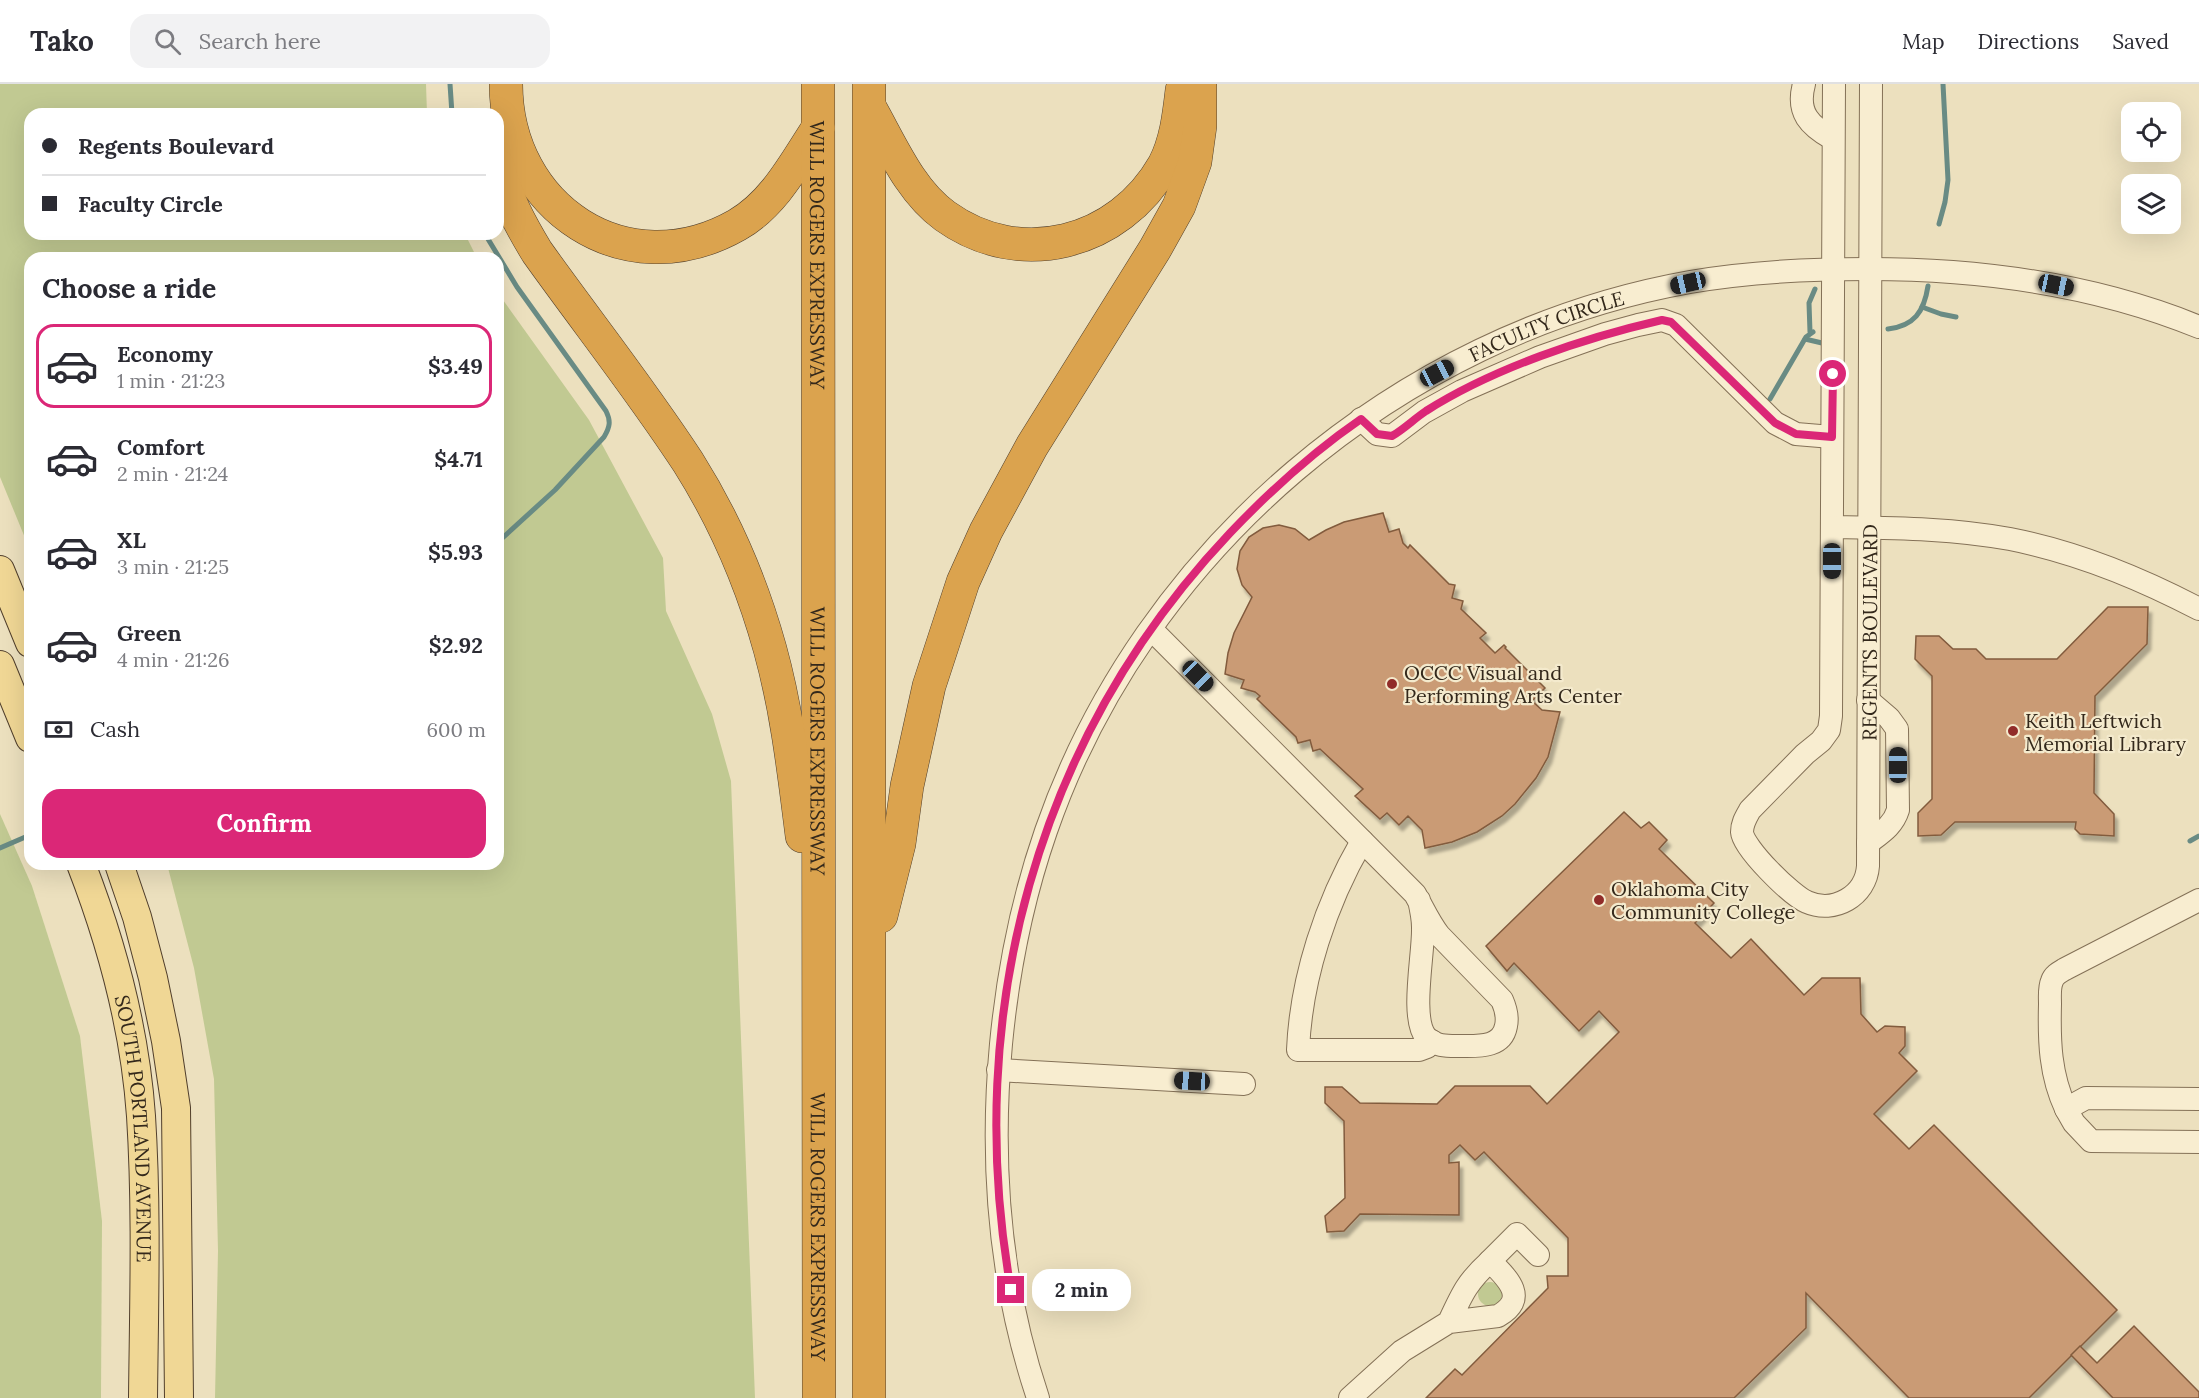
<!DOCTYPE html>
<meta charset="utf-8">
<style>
body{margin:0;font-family:Lora,serif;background:#f2f2f3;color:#2b2b33;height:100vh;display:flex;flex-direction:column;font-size:22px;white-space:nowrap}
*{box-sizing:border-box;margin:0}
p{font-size:20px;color:#7c7c81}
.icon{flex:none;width:33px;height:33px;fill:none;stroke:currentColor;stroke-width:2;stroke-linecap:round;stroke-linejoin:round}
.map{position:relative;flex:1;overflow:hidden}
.sheet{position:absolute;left:24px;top:168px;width:480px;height:618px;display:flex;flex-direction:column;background:#fff;border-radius:18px;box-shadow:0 6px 24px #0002}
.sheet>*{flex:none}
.top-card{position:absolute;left:24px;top:24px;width:480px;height:132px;border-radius:18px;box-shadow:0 6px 24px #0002;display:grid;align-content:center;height:132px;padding:0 18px;background:#fff}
.tools{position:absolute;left:2121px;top:18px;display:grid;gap:12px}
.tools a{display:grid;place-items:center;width:60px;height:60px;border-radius:12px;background:#fff;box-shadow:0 6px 24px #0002;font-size:30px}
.end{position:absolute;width:27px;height:27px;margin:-14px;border:8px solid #db2777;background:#fff;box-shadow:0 0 0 3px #fff}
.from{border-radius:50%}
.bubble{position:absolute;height:42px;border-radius:18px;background:#fff;box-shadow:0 6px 24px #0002;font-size:20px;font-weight:700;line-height:42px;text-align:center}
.car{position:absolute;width:18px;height:36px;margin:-18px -9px;border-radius:8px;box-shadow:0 0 4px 2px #0007;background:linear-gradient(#222 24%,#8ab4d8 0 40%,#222 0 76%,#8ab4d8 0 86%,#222 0)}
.top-card b{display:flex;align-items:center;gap:21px;height:57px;font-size:22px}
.top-card b+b{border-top:2px solid #e1e1e2}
.top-card i{width:15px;height:15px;background:#2b2b33}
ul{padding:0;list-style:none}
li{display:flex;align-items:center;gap:18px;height:84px;margin:0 12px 9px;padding:0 6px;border:3px solid transparent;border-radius:18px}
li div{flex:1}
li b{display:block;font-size:22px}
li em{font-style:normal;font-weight:700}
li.active{border-color:#db2777}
li>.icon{width:54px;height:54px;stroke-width:1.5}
h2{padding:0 18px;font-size:27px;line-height:72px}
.pay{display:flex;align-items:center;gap:15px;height:66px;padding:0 18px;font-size:22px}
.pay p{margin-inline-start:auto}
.action{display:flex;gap:12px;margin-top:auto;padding:12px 18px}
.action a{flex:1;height:69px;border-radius:18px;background:#db2777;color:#fff;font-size:24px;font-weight:700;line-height:69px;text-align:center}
header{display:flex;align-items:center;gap:36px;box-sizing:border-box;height:84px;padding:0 30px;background:#fff;border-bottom:2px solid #e1e1e2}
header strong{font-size:28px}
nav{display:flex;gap:33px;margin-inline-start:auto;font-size:21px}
.search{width:420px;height:54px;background:#f2f2f3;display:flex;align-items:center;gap:15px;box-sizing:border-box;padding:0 21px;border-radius:18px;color:#7c7c81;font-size:22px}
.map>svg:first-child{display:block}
</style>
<header>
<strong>Tako</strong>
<div class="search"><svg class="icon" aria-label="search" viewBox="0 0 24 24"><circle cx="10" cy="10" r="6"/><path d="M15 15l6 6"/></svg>Search here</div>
<nav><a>Map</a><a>Directions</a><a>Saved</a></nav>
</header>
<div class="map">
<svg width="2199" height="1314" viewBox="0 0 2199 1314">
<defs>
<filter id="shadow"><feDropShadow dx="3.5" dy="6" stdDeviation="1.5" flood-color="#0004"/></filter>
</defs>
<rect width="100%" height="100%" fill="#ece0be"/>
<!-- green -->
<g fill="#c1c992">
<path d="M 0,0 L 426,0 L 427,30 L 30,30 L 30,150 L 465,150 L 477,174 L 30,174 L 30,466 L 0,393 Z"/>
<path d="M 498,209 L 589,336 L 663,474 L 666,527 L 712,630 L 731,697 L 755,1314 L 215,1314 L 218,1167 L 214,995 L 194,884 L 167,780 L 498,780 Z"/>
<path d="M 0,730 L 32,802 L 80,952 L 102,1137 L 101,1314 L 0,1314 Z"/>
<circle cx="1490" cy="1210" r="12"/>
</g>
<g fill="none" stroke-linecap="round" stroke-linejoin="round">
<!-- stream -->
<g stroke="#698b84" stroke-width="5">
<path d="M 450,0 L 452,30"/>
<path d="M 1939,140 L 1945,118 L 1948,96 L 1943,0"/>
<path d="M 485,150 L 517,203 L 606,327 C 611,337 610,343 604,353 L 555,406 L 498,458"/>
<path d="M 1922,223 L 1941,230 L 1956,233"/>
<path d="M 1888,245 C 1914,242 1924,228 1928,202"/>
<path d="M 1810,248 L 1809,219 L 1815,205"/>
<path d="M 1805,255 L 1822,259"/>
<path d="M 1770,315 L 1806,253 L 1813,248"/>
<path d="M 2190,757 L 2199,752"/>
<path d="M 0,764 L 30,751"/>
</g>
</g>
<!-- building -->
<g fill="#ca9b74" stroke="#825b3e" stroke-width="1.5" filter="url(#shadow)">
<path d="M 1383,429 L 1389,448 L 1399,445 L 1403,459 L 1408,464 L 1410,461 L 1449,500 L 1455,501 L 1452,514 L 1463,517 L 1461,525 L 1486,549 L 1480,554 L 1495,569 L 1504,561 L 1506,563 L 1505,564 L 1545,604 L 1532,617 L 1542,626 L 1560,628 L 1548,673 L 1536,694 L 1515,720 L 1502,732 L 1477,748 L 1452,758 L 1425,764 L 1422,746 L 1408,732 L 1399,741 L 1387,729 L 1380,735 L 1355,712 L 1363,705 L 1320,665 L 1313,667 L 1310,656 L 1298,659 L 1296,653 L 1257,615 L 1260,612 L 1255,608 L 1241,604 L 1244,596 L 1225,590 L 1228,569 L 1234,549 L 1252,513 L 1242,501 L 1237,485 L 1240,467 L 1249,453 L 1263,444 L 1279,441 L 1295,445 L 1309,456 L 1326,446 L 1344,438 Z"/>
<path d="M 2108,523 L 2148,523 L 2147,560 L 2095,612 L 2094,709 L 2114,730 L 2114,752 L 2080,750 L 2075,745 L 2076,738 L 1955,738 L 1941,751 L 1918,752 L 1918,729 L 1932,715 L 1932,592 L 1915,575 L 1916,552 L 1939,552 L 1953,565 L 1976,565 L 1986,575 L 2057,575 Z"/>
<path d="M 1624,728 L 1641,744 L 1649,738 L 1667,756 L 1659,765 L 1714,819 L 1695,839 L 1731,874 L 1751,855 L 1804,911 L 1822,894 L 1860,894 L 1861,930 L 1877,948 L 1885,942 L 1905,943 L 1905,962 L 1899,969 L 1917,987 L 1874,1030 L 1909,1065 L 1934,1041 L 2117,1226 L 2029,1314 L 1909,1314 L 1806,1209 L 1806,1244 L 1734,1314 L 1426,1314 L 1455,1285 L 1462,1291 L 1548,1204 L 1547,1192 L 1568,1192 L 1568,1154 L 1484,1068 L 1475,1076 L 1460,1061 L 1449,1071 L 1449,1079 L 1459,1078 L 1459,1131 L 1360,1130 L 1344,1147 L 1327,1148 L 1325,1132 L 1345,1114 L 1344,1037 L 1325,1019 L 1325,1003 L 1342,1003 L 1360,1019 L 1437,1020 L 1455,1002 L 1530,1002 L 1547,1020 L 1619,948 L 1599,927 L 1579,947 L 1514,879 L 1507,887 L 1486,862 Z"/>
<path d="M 2134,1242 L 2199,1308 L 2199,1314 L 2113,1314 L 2071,1271 L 2080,1262 L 2097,1279 Z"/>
</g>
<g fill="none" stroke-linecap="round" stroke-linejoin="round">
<defs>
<g id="minor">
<path d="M 1804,0 C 1796,29 1810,42 1833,55"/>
<path id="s1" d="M 1834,0 L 1831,632 L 1829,646 L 1821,657 L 1805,670 L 1750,726 C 1746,733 1742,739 1742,748 C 1743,764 1792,812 1807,818 C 1834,830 1866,812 1868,782 L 1871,0"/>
<path d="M 1361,335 L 1377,350 L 1392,352 L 1424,328 L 1462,307 L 1540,273 L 1605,250 L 1638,241 L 1662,236 L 1676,241 L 1775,339 L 1796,350 L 1832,353"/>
<path d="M 1832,443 C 1892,444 1951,444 2010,455 C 2076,468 2140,494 2199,525"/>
<path d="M 1151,545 L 1415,810 C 1423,824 1429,838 1439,851 L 1502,916 C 1506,925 1508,933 1506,942 C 1502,964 1478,962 1461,962 C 1449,962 1435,963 1426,953 C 1410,934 1424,869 1423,843 C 1423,834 1421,825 1419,816"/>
<path d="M 1362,757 C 1326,819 1301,894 1298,966 L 1419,966 L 1427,963 L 1432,957"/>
<path d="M 1868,759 C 1881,749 1893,742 1898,726 L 1897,645 L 1889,634 L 1868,616"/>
<path d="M 998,986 L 1244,1000"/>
<path d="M 2199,1015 L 2086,1014 L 2066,1025 L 2074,1039 L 2091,1057 L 2199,1058"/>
<path d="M 2066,1025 C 2050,991 2049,957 2050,920 C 2050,913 2049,904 2052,897 C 2054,891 2060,888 2065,885 L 2199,816"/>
<path d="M 1490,1177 L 1517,1150 L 1538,1171"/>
<path id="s2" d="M 1038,1314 C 1000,1201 990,1079 1001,960 C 1008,887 1022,816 1046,747 C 1143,467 1398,250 1690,198 C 1748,188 1809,185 1868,185 C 1981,185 2094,200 2199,243"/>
<path d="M 1350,1314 L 1402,1267 L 1449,1238 L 1498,1232 C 1530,1214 1506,1193 1490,1177 C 1467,1198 1462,1210 1449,1238"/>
</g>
<g id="major">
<path d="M 0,486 L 30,559"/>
<path d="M 0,581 L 30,654"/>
<path id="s3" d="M 81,780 C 112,860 135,946 141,1032 C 147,1125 144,1220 143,1314"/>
<path d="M 119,780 L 137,833 L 153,894 L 166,957 L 176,1024 L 179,1314"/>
</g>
<g id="highway">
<path d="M 506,0 C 506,124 626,204 737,141 C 774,120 795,79 818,44"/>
<path id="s4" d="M 818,0 L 819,1314"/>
<path d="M 870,24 C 891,61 910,107 945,132 C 1020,186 1119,160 1164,81 C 1176,58 1179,32 1182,6"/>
<path d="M 498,82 C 506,114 520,140 537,168 C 587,238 641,306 688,378 C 724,435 752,500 770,565 C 787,626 794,689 802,752"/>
<path d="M 881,832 L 899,760 L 907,702 L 929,602 L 963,498 L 986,447 L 1032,362 L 1155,165 L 1179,122 L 1195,78 L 1200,42 L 1200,0"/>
<path d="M 869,1314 L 869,0"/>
</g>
</defs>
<!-- minor casing -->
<use href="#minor" stroke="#847157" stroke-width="24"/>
<!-- major casing -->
<use href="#major" stroke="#513f2c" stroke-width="30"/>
<!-- highway casing -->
<use href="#highway" stroke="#513f2c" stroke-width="34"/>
<!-- minor -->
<use href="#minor" stroke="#f8edd0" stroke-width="22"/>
<!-- major -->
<use href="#major" stroke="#f0d795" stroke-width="28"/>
<!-- highway -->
<use href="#highway" stroke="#dba34e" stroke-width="33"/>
</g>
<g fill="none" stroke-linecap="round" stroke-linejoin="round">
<!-- route -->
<path stroke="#db2777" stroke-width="8" d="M 1011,1206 C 962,930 1036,654 1230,449 C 1270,407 1313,368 1361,335 L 1377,350 L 1392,352 C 1404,345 1414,335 1426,327 C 1494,284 1584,254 1662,236 L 1671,238 L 1775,339 L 1796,350 L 1832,353 L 1833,290"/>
</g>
<!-- markers -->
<g fill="#912c29" stroke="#f4eacd" stroke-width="2">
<circle cx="1392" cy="600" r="6"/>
<circle cx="2013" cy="647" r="6"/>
<circle cx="1599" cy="816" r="6"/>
</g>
<g text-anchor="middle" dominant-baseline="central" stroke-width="4.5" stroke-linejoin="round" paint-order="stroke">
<!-- street labels -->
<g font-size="20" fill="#33281b" stroke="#f4eacd">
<text stroke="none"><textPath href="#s4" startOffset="171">WILL ROGERS EXPRESSWAY</textPath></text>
<text stroke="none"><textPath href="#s2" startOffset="1312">FACULTY CIRCLE</textPath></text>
<text stroke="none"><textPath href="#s1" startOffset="1196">REGENTS BOULEVARD</textPath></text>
<text stroke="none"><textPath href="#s4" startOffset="657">WILL ROGERS EXPRESSWAY</textPath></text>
<text stroke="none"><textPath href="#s3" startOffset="272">SOUTH PORTLAND AVENUE</textPath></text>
<text stroke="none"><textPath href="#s4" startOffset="1143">WILL ROGERS EXPRESSWAY</textPath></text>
</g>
<!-- poi labels -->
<g font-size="20" fill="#33281b" stroke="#f4eacd" text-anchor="start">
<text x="1404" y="588">OCCC Visual and<tspan x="1404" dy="23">Performing Arts Center</tspan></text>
<text x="2025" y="636">Keith Leftwich<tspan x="2025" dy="23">Memorial Library</tspan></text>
<text x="1611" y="804">Oklahoma City<tspan x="1611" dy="23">Community College</tspan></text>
</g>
</g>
</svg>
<div class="tools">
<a><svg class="icon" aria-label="locate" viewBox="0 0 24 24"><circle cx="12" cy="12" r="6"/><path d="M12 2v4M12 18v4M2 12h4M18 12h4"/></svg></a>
<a><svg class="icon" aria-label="layers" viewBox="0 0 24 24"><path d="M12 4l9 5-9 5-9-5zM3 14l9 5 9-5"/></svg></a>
</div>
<i class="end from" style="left:1833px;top:290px"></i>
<i class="end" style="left:1011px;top:1206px"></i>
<div class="bubble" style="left:1032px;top:1185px;width:99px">2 min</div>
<i class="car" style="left:1688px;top:199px;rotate:257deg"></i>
<i class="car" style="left:2056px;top:201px;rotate:102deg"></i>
<i class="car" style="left:1437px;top:289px;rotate:62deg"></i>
<i class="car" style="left:1832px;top:477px;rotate:180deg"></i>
<i class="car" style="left:1198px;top:592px;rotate:135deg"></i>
<i class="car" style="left:1898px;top:681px;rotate:0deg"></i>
<i class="car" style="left:1192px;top:997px;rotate:273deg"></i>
<div class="top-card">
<b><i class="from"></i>Regents Boulevard</b>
<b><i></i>Faculty Circle</b>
</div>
<section class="sheet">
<h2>Choose a ride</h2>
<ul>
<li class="active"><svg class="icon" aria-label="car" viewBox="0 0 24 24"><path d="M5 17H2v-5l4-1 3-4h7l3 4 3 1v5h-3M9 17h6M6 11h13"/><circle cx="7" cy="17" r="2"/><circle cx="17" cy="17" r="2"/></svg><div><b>Economy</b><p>1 min · 21:23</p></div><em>$3.49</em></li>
<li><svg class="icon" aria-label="car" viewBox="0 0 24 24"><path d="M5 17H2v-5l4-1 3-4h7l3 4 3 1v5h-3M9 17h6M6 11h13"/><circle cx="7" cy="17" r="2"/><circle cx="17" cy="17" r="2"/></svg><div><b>Comfort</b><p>2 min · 21:24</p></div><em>$4.71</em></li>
<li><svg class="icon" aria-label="car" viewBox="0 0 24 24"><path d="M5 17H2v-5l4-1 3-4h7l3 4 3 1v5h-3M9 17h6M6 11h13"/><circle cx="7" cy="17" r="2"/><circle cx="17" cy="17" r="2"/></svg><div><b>XL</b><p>3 min · 21:25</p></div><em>$5.93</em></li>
<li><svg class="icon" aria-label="car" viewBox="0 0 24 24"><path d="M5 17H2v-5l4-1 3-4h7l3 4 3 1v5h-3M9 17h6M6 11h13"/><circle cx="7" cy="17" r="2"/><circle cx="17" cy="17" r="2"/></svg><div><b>Green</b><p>4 min · 21:26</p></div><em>$2.92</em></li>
</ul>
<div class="pay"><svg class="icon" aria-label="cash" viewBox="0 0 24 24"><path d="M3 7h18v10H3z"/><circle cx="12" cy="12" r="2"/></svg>Cash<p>600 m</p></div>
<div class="action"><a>Confirm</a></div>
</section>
</div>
